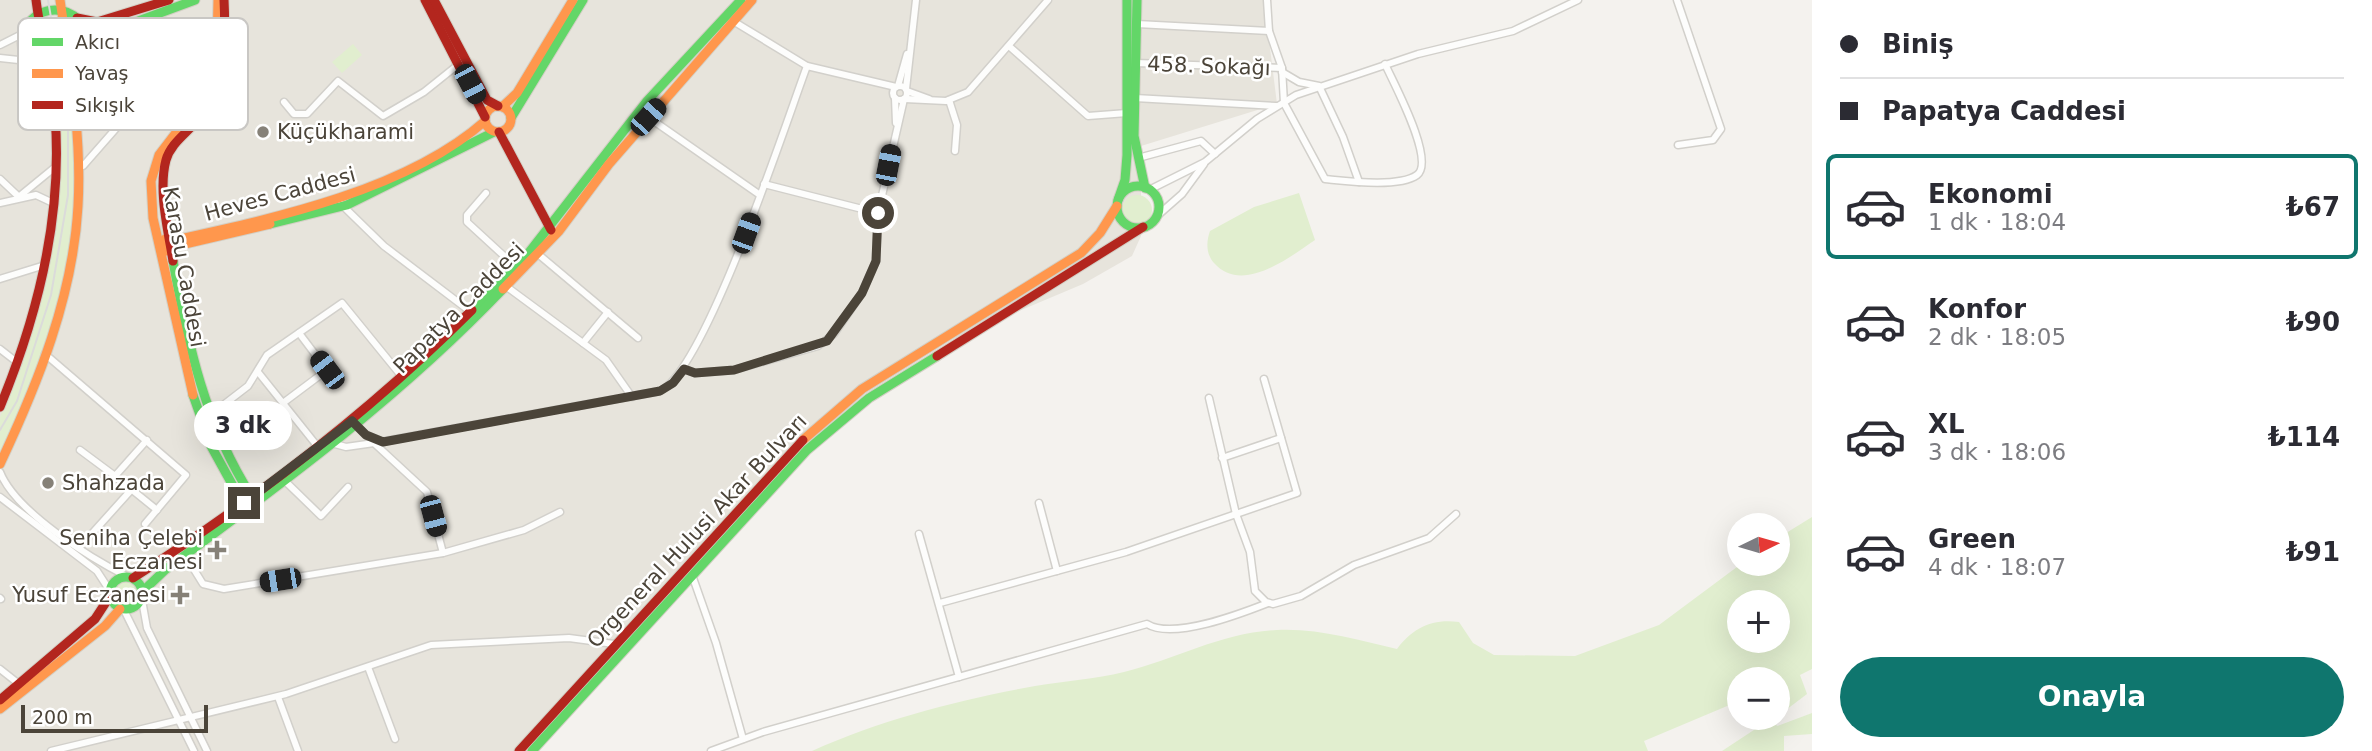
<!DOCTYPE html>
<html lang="tr">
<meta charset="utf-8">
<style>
body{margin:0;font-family:"DejaVu Sans",sans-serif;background:#f2f2f3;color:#2b2b33;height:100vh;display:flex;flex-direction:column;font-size:26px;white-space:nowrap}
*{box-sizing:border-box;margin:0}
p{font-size:23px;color:#7c7c81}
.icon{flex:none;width:38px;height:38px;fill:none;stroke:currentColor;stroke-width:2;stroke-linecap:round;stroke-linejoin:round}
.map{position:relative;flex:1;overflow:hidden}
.drawer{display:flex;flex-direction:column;background:#fff;width:560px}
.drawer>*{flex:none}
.guide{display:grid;align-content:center;height:154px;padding:0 28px;background:#fff}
.needle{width:46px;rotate:85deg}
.buttons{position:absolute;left:1727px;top:513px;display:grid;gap:14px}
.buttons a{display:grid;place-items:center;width:63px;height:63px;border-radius:50%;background:#fff;box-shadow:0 7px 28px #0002;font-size:35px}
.scale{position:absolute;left:21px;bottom:18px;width:187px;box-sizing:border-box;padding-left:7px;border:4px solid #4b4439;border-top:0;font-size:19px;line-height:24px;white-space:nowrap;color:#4b4439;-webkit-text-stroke:5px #fff;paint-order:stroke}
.end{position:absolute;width:32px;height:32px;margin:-16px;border:9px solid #4b4439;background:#fff;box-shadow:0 0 0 4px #fff}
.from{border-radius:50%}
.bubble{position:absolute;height:49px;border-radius:24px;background:#fff;box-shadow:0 7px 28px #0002;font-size:23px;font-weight:800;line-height:49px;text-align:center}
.car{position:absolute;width:21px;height:42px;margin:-21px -10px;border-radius:9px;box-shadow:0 0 5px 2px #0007;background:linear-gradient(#222 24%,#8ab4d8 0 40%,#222 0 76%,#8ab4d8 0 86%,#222 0)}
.guide b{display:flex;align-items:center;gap:24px;height:66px;font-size:26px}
.guide b+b{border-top:2px solid #e1e1e2}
.guide i{width:18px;height:18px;background:#2b2b33}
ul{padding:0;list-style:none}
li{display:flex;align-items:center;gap:21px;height:105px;margin:0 14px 10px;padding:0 14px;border:4px solid transparent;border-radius:10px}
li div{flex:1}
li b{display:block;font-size:26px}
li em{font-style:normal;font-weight:800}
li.selected{border-color:#0f766e}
li>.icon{width:63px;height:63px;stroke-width:1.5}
.button{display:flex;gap:14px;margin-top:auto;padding:14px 28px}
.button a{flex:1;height:80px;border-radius:42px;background:#0f766e;color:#fff;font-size:28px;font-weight:800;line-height:80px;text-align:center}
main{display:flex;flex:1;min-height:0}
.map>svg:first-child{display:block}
</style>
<main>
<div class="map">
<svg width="1812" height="751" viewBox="0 0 1812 751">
<rect width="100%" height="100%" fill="#f4f2ee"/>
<!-- residential -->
<path fill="#e7e4dc" d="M 0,0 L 1264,0 L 1277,104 L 1141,146 L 1141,236 L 1132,256 L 1083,284 L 943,343 L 841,406 L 539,725 L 532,751 L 0,751 Z"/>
<!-- green -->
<g fill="#e1eecf" fill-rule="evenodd">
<path d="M 353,44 L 362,55 L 342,73 L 332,62 Z"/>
<path d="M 69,79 C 73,128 78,179 72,229 C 63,308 33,382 5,455 L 0,453 L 0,417 L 26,351 L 53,242 L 57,213 L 53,81 Z"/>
<path d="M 1299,193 L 1315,240 C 1290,257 1242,295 1214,263 C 1206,254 1206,242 1210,231 L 1254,207 Z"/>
<circle cx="1137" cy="210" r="15"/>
<path d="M 1812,517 L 1812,669 L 1800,675 L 1807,694 L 1778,716 L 1778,679 L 1740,679 L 1739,701 L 1644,741 L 1648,751 L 812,751 C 883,719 959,700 1035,686 C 1065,681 1095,679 1124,672 C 1176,659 1223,632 1277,630 C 1318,628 1358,640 1397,649 C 1412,628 1433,618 1459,622 L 1473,643 L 1494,655 L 1575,656 L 1659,625 L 1741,564 L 1778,564 L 1778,538 ZM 1740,602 L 1778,602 L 1778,640 L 1740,640 Z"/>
<circle cx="126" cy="593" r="11"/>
<path d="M 1812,713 L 1812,734 L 1784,736 L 1784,751 L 1722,751 L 1766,722 L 1764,718 L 1776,718 L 1773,720 L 1777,726 Z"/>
</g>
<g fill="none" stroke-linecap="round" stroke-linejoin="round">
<defs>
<g id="street">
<path d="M 1267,0 L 1269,31 L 1282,68 L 1284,103 L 1325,179 C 1346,181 1399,188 1417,175 C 1436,161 1393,82 1385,64"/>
<path d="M 1677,0 L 1721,129 L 1713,140 L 1678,145"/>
<path d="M 733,21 L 807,66 L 896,87"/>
<path d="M 1137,24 L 1269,31"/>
<path d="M 0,45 L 24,33"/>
<path d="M 92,46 L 184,129"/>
<path d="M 1010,47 L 1088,116 L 1127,113"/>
<path d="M 0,58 L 28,61"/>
<path d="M 1136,63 L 1282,68"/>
<path d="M 1282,72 L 1299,82 L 1319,86 L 1343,137 L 1359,182"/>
<circle cx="900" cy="93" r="7"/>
<path d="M 898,86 L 907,54"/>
<path d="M 906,89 L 916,0"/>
<path d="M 907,91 L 929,99"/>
<path d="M 895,98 L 896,123"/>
<path d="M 1135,98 L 1276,106"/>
<path d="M 905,99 L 946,101 L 968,92 L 1048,0"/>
<path d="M 949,100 L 957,125 L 955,151"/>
<path d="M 284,102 L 294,114 L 307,114 L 338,81 L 383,116 L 424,92 L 459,64"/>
<path d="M 648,117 L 760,195"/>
<path d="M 1138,158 L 1201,141 L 1215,154"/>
<path d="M 78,167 L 83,166 L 133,109"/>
<path d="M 0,179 L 19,197"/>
<path d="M 764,184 L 878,213"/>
<path d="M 1149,190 L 1205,162 L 1257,119 L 1296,95 L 1418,54 L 1513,31 L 1578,0"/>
<path d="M 486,193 L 467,215 L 467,222 L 516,267"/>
<path d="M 21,195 L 54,168"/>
<path d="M 0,203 L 36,195 L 53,203"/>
<path d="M 341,204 L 384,246 L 471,312"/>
<path d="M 1157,216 L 1182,194 L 1204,164"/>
<path d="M 538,254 L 638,338"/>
<path d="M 0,279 L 45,265"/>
<path d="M 507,287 L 606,360 L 632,397"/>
<path d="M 583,343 L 608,312"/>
<path d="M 0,349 L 18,363"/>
<path d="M 45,354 L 186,475 L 145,524"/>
<path d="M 684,369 L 695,373 L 734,370 L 818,346 L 834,334 L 862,293 L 876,261 L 878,213 L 904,99"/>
<path d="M 258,372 L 318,447"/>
<path d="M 1209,398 L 1236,514 L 1250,552 L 1255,591 L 1266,602 L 1273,604 L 1301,596 L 1354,565 L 1429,538 L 1456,514"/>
<path d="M 283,403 L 327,370 L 299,333"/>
<path d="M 209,416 L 248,386 L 267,355 L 342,303 L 403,378"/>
<path d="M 357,426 L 366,435 L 381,441"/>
<path d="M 374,443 L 427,492 L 443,553"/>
<path d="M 335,444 L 346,447 L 374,443 L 660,391 C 706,369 785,125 807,66"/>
<path d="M 80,450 L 115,476 L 147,440"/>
<path d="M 1222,458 L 1281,438"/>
<path d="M 0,472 C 16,512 90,558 128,577"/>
<path d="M 115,476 L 157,510"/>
<path d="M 285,481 L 321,516 L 348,487"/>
<path d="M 0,497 L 97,571 L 110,591"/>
<path d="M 1039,503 L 1057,571"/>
<path d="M 919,534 L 959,677"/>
<path d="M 79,548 L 132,489"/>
<path d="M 185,555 L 203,584 L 224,589 L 443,553 L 524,530 L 560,512"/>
<path d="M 692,575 L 716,643 L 743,739"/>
<path d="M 0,598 L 1,599"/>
<path d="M 142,600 L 147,628 L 207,751"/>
<path d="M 940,603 L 1126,552 L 1297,493 L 1264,379"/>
<path d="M 124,610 L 194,751"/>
<path d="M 368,667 L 395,739"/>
<path d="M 0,669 L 19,684"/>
<path d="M 278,697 L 298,751"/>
<path d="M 51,751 L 286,694 L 431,645 L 569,638 L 614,644"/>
<path d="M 711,751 L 763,732 L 1147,624 C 1173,640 1240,614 1268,603"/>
</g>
<g id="fast">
<path d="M 1137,0 L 1134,136 L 1145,188"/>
<circle cx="55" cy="43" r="33"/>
<path d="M 87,50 L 114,30 L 195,0"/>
<path d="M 511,118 L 583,0"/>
<circle cx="1138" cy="207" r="21"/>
<path d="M 1118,200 L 1125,180 L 1127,155 L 1127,0"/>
<path d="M 270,224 L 347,205 L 494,132"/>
<path d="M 173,261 C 188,345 205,424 252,497"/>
<path d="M 472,310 L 527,255 L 647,101 L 741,0"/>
<path d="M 193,395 L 211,446 L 243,504"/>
<circle cx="126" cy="593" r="16"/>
<path d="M 143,591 L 165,570 C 285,481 399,398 503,289"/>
<path d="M 532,751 L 807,450 L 869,398 L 937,356"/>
</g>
<g id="slow">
<circle cx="498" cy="119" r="13"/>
<path d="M 502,107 L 517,93 L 573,0"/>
<path d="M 270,224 L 172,247 L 167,251 L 160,246 L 165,239 L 170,241 C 271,219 406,191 485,121"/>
<path d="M 503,289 L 559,231 L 609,164 L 752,0"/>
<path d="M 193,395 L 153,218 L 151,181 L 159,155 L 198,104 L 210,76 L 217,46 L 218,0"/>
<path d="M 803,440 L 862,389 L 1081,253 L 1100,233 L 1117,206"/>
<path d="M 0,464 C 38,383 73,297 78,206 C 82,137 70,68 60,0"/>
<path d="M 0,709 L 105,626 L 120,609"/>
</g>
<g id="jam">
<path d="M 425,0 L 485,117"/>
<path d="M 434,0 L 487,100 L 498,106"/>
<path d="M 77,18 L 97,22 L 169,0"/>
<path d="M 499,132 L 551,230"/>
<path d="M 173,261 C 168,230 158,190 166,160 C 171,142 189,132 199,118 C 225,85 226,40 224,0"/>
<path d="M 937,356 L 1143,227"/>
<path d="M 0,407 C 38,315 63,216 55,116 C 52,77 41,39 36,0"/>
<path d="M 133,578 C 255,500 370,412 472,310"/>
<path d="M 0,700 L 95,619 L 110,596"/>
<path d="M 519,751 L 803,440"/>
</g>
</defs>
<!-- street casing -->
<use href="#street" stroke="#d2d0cb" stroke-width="9"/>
<!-- fast casing -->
<use href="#fast" stroke="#d3cfc5" stroke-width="11"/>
<!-- slow casing -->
<use href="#slow" stroke="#d3cfc5" stroke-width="11"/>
<!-- jam casing -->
<use href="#jam" stroke="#d3cfc5" stroke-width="11"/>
<!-- street -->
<use href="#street" stroke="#fdfdfc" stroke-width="6"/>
<!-- fast -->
<use href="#fast" stroke="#63d668" stroke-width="9"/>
<!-- slow -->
<use href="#slow" stroke="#ff974d" stroke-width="9"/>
<!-- jam -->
<use href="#jam" stroke="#b3261e" stroke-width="9"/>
<!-- tram -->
<path stroke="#dbdbda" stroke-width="2" d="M 0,430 L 17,401 L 51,295 L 68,195 L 68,117 L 48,0"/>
</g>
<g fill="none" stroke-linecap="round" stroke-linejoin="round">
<!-- route -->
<path stroke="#4b4439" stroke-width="9" d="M 244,503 L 352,421 L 366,435 L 383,442 L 660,391 L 673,383 L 684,369 L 695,373 L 734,370 L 827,341 L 862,293 L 876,261 L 878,213"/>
</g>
<!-- markers -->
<g fill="#868178" stroke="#fff" stroke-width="2.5">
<circle cx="263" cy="132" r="7"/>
<circle cx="48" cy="483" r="7"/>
<path d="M213.5 539.5h7v7h7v7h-7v7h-7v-7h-7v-7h7z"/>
<path d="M176.5 584.5h7v7h7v7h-7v7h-7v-7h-7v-7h7z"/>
</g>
<g text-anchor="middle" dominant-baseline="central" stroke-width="5" stroke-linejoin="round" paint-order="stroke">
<!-- street labels -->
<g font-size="21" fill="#4b4439" stroke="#fff">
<text transform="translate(1209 66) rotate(2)">458. Sokağı</text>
<text transform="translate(280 194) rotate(-15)">Heves Caddesi</text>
<text transform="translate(184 267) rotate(80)">Karasu Caddesi</text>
<text transform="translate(459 308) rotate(-45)">Papatya Caddesi</text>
<text transform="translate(697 531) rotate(-47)">Orgeneral Hulusi Akar Bulvarı</text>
</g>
<!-- poi labels -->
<g font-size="21" fill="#4b4439" stroke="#fff" text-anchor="start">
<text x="277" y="132">Küçükharami</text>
<text x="62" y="483">Shahzada</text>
<text x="203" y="538" text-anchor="end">Seniha Çelebi<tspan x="203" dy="24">Eczanesi</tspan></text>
<text x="166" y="595" text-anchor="end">Yusuf Eczanesi</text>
</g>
</g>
<!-- legend -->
<rect x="18" y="18" width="230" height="112" rx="10" fill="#fff" stroke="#c9c7c4" stroke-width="2"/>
<rect x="32" y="38" width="31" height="8" fill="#63d668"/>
<rect x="32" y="69" width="31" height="9" fill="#ff974d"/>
<rect x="32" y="101" width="31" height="8" fill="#b3261e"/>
<g font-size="19" fill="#4b4439">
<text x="75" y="49">Akıcı</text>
<text x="75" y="80">Yavaş</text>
<text x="75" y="112">Sıkışık</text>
</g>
</svg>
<div class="buttons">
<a><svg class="needle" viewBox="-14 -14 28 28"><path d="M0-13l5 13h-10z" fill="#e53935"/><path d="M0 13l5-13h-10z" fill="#7c7c81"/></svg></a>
<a>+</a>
<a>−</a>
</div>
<div class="scale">200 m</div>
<i class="end from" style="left:878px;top:213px"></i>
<i class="end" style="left:244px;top:503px"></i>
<div class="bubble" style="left:194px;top:401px;width:98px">3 dk</div>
<i class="car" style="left:470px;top:84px;rotate:152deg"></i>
<i class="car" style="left:648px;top:117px;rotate:42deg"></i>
<i class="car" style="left:888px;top:165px;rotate:11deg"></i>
<i class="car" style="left:746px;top:233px;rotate:20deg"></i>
<i class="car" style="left:327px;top:370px;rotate:323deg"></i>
<i class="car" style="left:433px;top:516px;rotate:165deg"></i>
<i class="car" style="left:280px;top:580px;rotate:261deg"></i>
</div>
<section class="drawer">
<div class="guide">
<b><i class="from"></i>Biniş</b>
<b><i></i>Papatya Caddesi</b>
</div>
<ul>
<li class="selected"><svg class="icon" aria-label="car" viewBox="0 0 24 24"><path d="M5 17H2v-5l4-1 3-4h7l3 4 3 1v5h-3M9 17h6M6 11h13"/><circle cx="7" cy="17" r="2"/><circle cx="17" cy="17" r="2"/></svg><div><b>Ekonomi</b><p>1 dk · 18:04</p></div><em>₺67</em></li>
<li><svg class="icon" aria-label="car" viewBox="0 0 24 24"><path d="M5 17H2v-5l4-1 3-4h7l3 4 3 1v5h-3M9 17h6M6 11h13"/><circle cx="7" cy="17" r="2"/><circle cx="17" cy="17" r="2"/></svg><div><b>Konfor</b><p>2 dk · 18:05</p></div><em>₺90</em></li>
<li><svg class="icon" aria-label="car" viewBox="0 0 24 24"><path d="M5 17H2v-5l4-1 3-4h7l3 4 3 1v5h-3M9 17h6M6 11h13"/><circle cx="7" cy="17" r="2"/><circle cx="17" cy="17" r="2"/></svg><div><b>XL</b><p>3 dk · 18:06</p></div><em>₺114</em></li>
<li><svg class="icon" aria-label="car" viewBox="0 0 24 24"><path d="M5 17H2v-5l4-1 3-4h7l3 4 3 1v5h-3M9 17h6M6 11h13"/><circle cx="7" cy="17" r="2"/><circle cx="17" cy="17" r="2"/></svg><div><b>Green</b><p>4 dk · 18:07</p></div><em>₺91</em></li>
</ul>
<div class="button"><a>Onayla</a></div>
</section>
</main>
